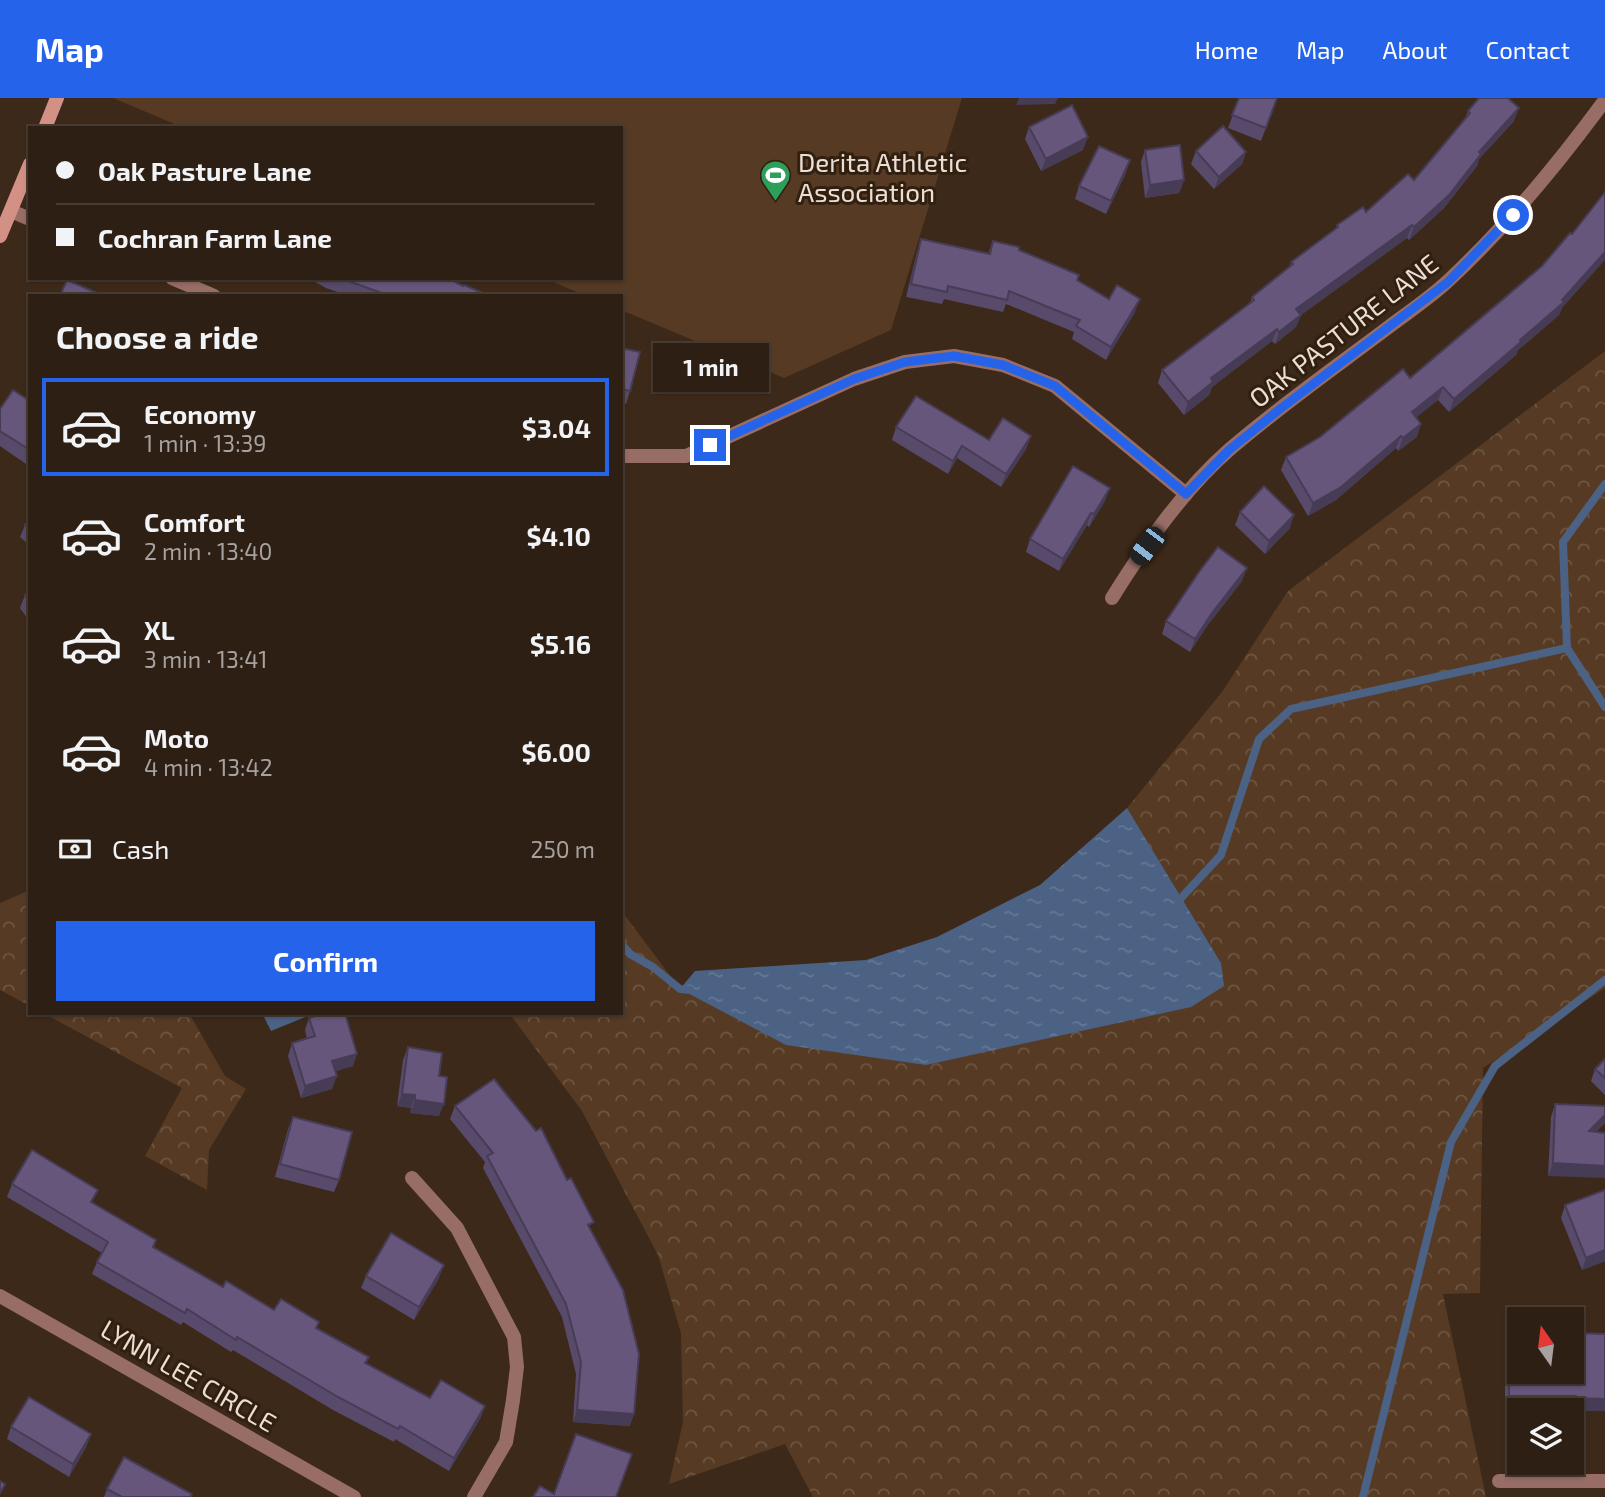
<!DOCTYPE html>
<meta charset="utf-8">
<style>
body{margin:0;font-family:"Exo 2",sans-serif;background:#392c21;color:#f1f3f6;height:100vh;display:flex;flex-direction:column;font-size:26px;white-space:nowrap}
*{box-sizing:border-box;margin:0}
p{font-size:23px;color:#a7a2a0}
.icon{flex:none;width:38px;height:38px;fill:none;stroke:currentColor;stroke-width:2;stroke-linecap:round;stroke-linejoin:round}
.map{position:relative;flex:1;overflow:hidden}
.side{position:absolute;left:28px;top:196px;width:595px;height:721px;display:flex;flex-direction:column;background:#2d1f13;border-radius:0px;box-shadow:0 2px 5px #0004,0 0 0 2px #483d33}
.side>*{flex:none}
.hud{position:absolute;left:28px;top:28px;width:595px;height:154px;border-radius:0px;box-shadow:0 2px 5px #0004,0 0 0 2px #483d33;display:grid;align-content:center;height:154px;padding:0 28px;background:#2d1f13}
.needle{width:46px;rotate:346deg}
.buttons{position:absolute;left:1507px;top:1209px;display:grid;gap:14px}
.buttons a{display:grid;place-items:center;width:77px;height:77px;border-radius:0px;background:#2d1f13;box-shadow:0 2px 5px #0004,0 0 0 2px #483d33;font-size:35px}
.end{position:absolute;width:32px;height:32px;margin:-16px;border:9px solid #2563eb;background:#fff;box-shadow:0 0 0 4px #fff}
.from{border-radius:50%}
.bubble{position:absolute;height:49px;border-radius:0px;background:#2d1f13;box-shadow:0 2px 5px #0004,0 0 0 2px #483d33;font-size:23px;font-weight:700;line-height:49px;text-align:center}
.car{position:absolute;width:21px;height:42px;margin:-21px -10px;border-radius:9px;box-shadow:0 0 5px 2px #0007;background:linear-gradient(#222 24%,#8ab4d8 0 40%,#222 0 76%,#8ab4d8 0 86%,#222 0)}
.hud b{display:flex;align-items:center;gap:24px;height:66px;font-size:26px}
.hud b+b{border-top:2px solid #483d33}
.hud i{width:18px;height:18px;background:#f1f3f6}
ul{padding:0;list-style:none}
li{display:flex;align-items:center;gap:21px;height:98px;margin:0 14px 10px;padding:0 14px;border:4px solid transparent;border-radius:0px}
li div{flex:1}
li b{display:block;font-size:26px}
li em{font-style:normal;font-weight:700}
li.on{border-color:#2563eb}
li>.icon{width:63px;height:63px;stroke-width:1.5}
h2{padding:0 28px;font-size:32px;line-height:84px}
.pay{display:flex;align-items:center;gap:18px;height:77px;padding:0 28px;font-size:26px}
.pay p{margin-inline-start:auto}
.primary-button{display:flex;gap:14px;margin-top:auto;padding:14px 28px}
.primary-button a{flex:1;height:80px;border-radius:0px;background:#2563eb;color:#fff;font-size:28px;font-weight:700;line-height:80px;text-align:center}
header{display:flex;align-items:center;gap:42px;box-sizing:border-box;height:98px;padding:0 35px;background:#2563eb;color:#fff}
header strong{font-size:33px}
nav{display:flex;gap:38px;margin-inline-start:auto;font-size:24px}
.map>svg:first-child{display:block}
</style>
<header>
<strong>Map</strong>
<nav><a>Home</a><a>Map</a><a>About</a><a>Contact</a></nav>
</header>
<div class="map">
<svg width="1605" height="1399" viewBox="0 0 1605 1399">
<defs>
<pattern id="forest-crowns" width="20" height="18" patternUnits="userSpaceOnUse" patternTransform="scale(1.75)"><rect width="20" height="18" fill="#563a23"/><path d="M2 6a3 3 0 1 1 6 0M12 15a3 3 0 1 1 6 0" fill="none" stroke="#6e5642"/></pattern>
<pattern id="water-ripples" width="26" height="14" patternUnits="userSpaceOnUse" patternTransform="scale(1.75)"><rect width="26" height="14" fill="#4b6284"/><path d="M2 4q2-2 4 0t4 0M15 11q2-2 4 0t4 0" fill="none" stroke="#657894"/></pattern>
</defs>
<rect width="100%" height="100%" fill="#3c2919"/>
<!-- forest -->
<g fill="url(#forest-crowns)">
<path d="M 1605,253 L 1605,890 L 1483,970 L 1480,1195 L 1443,1196 L 1486,1399 L 813,1399 L 785,1346 L 669,1386 L 683,1324 L 681,1235 L 658,1157 L 582,1013 L 509,915 L 621,915 L 621,812 L 680,891 L 1221,865 L 1127,710 L 1222,594 L 1288,493 Z"/>
<path d="M 30,792 L 30,908 L 0,892 L 0,805 Z"/>
<path d="M 43,915 L 189,915 L 225,978 L 246,991 L 209,1052 L 207,1092 L 145,1058 L 182,990 Z"/>
</g>
<!-- green -->
<path fill="#563a23" d="M 113,0 L 962,0 L 891,232 L 784,280 L 621,212 L 621,198 L 586,198 L 544,180 L 621,180 L 621,30 L 184,30 Z"/>
<!-- water -->
<g fill="url(#water-ripples)">
<path d="M 1127,710 L 1221,865 L 1224,888 L 1191,909 L 926,967 L 786,947 L 680,891 L 695,873 L 866,862 L 937,839 L 1040,787 Z"/>
<path d="M 262,915 L 315,915 L 271,933 Z"/>
</g>
<g fill="none" stroke-linecap="round" stroke-linejoin="round">
<!-- stream -->
<g stroke="#4b6284" stroke-width="8">
<path d="M 1605,386 L 1563,444 L 1567,550 L 1605,609"/>
<path d="M 1178,807 L 1181,800 L 1221,757 L 1259,641 L 1291,611 L 1567,550"/>
<path d="M 621,846 L 630,856 L 653,869 L 680,891 L 690,892"/>
<path d="M 1363,1399 L 1451,1044 L 1495,968 L 1605,882"/>
</g>
<!-- street -->
<g stroke="#976d66" stroke-width="14">
<path d="M 11,113 L 30,121"/>
<path d="M 172,180 L 214,198"/>
<path d="M 621,358 L 686,358 L 854,281 L 905,264 L 954,258 L 1003,267 L 1055,288 L 1186,396"/>
<path d="M 1112,500 C 1145,447 1183,392 1230,351 C 1281,307 1337,268 1390,228 C 1410,213 1431,199 1449,182 C 1507,128 1558,66 1605,2"/>
<path d="M 412,1080 L 457,1130 L 514,1239 L 517,1269 L 513,1302 L 506,1344 L 474,1399"/>
<path d="M 0,1198 L 354,1399"/>
<path d="M 1499,1383 L 1605,1383"/>
</g>
<!-- secondary -->
<g stroke="#d39186" stroke-width="14">
<path d="M 45,30 L 57,0"/>
<path d="M 0,138 L 30,66"/>
</g>
</g>
<!-- wall -->
<g fill="#584a6a">
<path d="M 1239,0 L 1277,0 L 1261,43 L 1228,30 Z"/>
<path d="M 1468,13 L 1514,23 L 1479,61 L 1477,68 L 1444,110 L 1409,142 L 1407,140 L 1301,217 L 1296,229 L 1275,246 L 1272,243 L 1212,289 L 1209,297 L 1184,317 L 1158,285 L 1162,272 L 1250,205 L 1252,199 L 1289,170 L 1291,164 L 1336,131 L 1337,127 L 1366,114 L 1414,82 L 1465,21 Z"/>
<path d="M 1029,29 L 1083,52 L 1041,73 L 1025,41 Z"/>
<path d="M 1145,52 L 1184,82 L 1179,95 L 1145,100 L 1141,64 Z"/>
<path d="M 1196,53 L 1246,54 L 1242,66 L 1214,91 L 1191,66 Z"/>
<path d="M 1126,75 L 1106,116 L 1075,101 L 1079,88 Z"/>
<path d="M 1572,136 L 1562,210 L 1559,217 L 1518,252 L 1516,257 L 1449,314 L 1438,302 L 1416,319 L 1417,339 L 1398,353 L 1396,350 L 1336,402 L 1308,418 L 1281,372 L 1286,359 L 1320,339 L 1410,280 L 1542,168 Z"/>
<path d="M 921,141 L 988,156 L 993,143 L 1019,152 L 1077,182 L 1109,201 L 1135,214 L 1106,262 L 1072,241 L 1074,234 L 1006,206 L 1003,214 L 944,201 L 942,206 L 906,199 L 917,154 Z"/>
<path d="M 308,180 L 448,180 L 463,188 L 490,198 L 349,198 L 326,190 Z"/>
<path d="M 621,250 L 630,293 L 626,306 L 621,305 Z"/>
<path d="M 30,303 L 30,360 L 26,366 L 0,348 L 0,311 Z"/>
<path d="M 896,329 L 989,342 L 1031,338 L 1026,351 L 1001,389 L 957,360 L 948,376 L 892,342 Z"/>
<path d="M 1105,403 L 1089,429 L 1087,427 L 1059,473 L 1026,454 L 1030,441 Z"/>
<path d="M 1240,414 L 1290,430 L 1265,456 L 1235,427 Z"/>
<path d="M 30,421 L 30,448 L 20,439 L 25,427 Z"/>
<path d="M 1242,483 L 1207,528 L 1190,554 L 1162,536 L 1166,523 Z"/>
<path d="M 30,494 L 30,524 L 20,510 L 25,497 Z"/>
<path d="M 309,920 L 353,968 L 335,973 L 332,991 L 301,1000 L 288,958 L 292,945 L 307,941 L 305,932 Z"/>
<path d="M 408,949 L 439,978 L 439,1018 L 410,1015 L 411,1010 L 397,1008 L 403,962 Z"/>
<path d="M 1605,961 L 1605,997 L 1591,983 L 1595,971 Z"/>
<path d="M 1555,1006 L 1605,1025 L 1548,1078 L 1551,1019 Z"/>
<path d="M 455,1008 L 591,1133 L 630,1328 L 573,1324 L 576,1276 L 562,1219 L 483,1070 L 485,1064 L 450,1021 Z"/>
<path d="M 293,1019 L 339,1082 L 334,1094 L 275,1079 L 288,1031 Z"/>
<path d="M 12,1086 L 93,1105 L 154,1149 L 223,1189 L 274,1212 L 317,1230 L 369,1259 L 366,1266 L 430,1300 L 485,1308 L 480,1321 L 449,1373 L 395,1341 L 394,1344 L 333,1312 L 233,1252 L 231,1254 L 183,1224 L 181,1227 L 92,1176 L 97,1164 L 102,1155 L 7,1099 Z"/>
<path d="M 1565,1107 L 1605,1163 L 1582,1172 L 1561,1120 Z"/>
<path d="M 366,1178 L 439,1180 L 414,1222 L 361,1190 Z"/>
<path d="M 1577,1235 L 1605,1236 L 1605,1313 L 1572,1313 L 1572,1311 L 1505,1311 L 1505,1269 L 1509,1256 L 1572,1256 L 1573,1248 Z"/>
<path d="M 11,1329 L 91,1336 L 86,1349 L 69,1379 L 7,1341 Z"/>
<path d="M 107,1391 L 191,1399 L 104,1399 Z"/>
</g>
<!-- shaded-wall -->
<g fill="#473c56">
<path d="M 1019,0 L 1058,0 L 1055,6 L 1016,7 Z"/>
<path d="M 1519,10 L 1514,23 L 1479,61 L 1477,68 L 1444,110 L 1409,142 L 1414,129 L 1479,54 Z"/>
<path d="M 1088,39 L 1083,52 L 1041,73 L 1046,61 Z"/>
<path d="M 1246,54 L 1242,66 L 1214,91 L 1219,79 Z"/>
<path d="M 1130,62 L 1126,75 L 1106,116 L 1111,103 Z"/>
<path d="M 1184,82 L 1179,95 L 1145,100 L 1150,87 Z"/>
<path d="M 1412,127 L 1407,140 L 1301,217 L 1296,229 L 1275,246 L 1279,234 L 1296,211 Z"/>
<path d="M 1605,154 L 1605,162 L 1562,210 L 1559,217 L 1518,252 L 1516,257 L 1449,314 L 1454,301 L 1520,242 L 1562,202 Z"/>
<path d="M 1140,201 L 1135,214 L 1106,262 L 1111,249 Z"/>
<path d="M 1277,231 L 1272,243 L 1212,289 L 1209,297 L 1184,317 L 1188,304 L 1211,280 Z"/>
<path d="M 1443,289 L 1438,302 L 1407,327 L 1412,314 Z"/>
<path d="M 1421,326 L 1417,339 L 1398,353 L 1403,340 Z"/>
<path d="M 1031,338 L 1026,351 L 1001,389 L 1006,376 Z"/>
<path d="M 1401,338 L 1396,350 L 1336,402 L 1308,418 L 1313,405 Z"/>
<path d="M 962,348 L 957,360 L 948,376 L 953,363 Z"/>
<path d="M 1110,390 L 1105,403 L 1089,429 L 1094,416 Z"/>
<path d="M 1091,415 L 1087,427 L 1059,473 L 1063,461 Z"/>
<path d="M 1294,417 L 1290,430 L 1265,456 L 1269,443 Z"/>
<path d="M 1247,470 L 1242,483 L 1207,528 L 1190,554 L 1195,541 L 1212,515 Z"/>
<path d="M 357,956 L 353,968 L 327,976 L 332,963 Z"/>
<path d="M 337,978 L 332,991 L 301,1000 L 305,988 Z"/>
<path d="M 402,996 L 415,997 L 411,1010 L 397,1008 Z"/>
<path d="M 415,1002 L 444,1006 L 439,1018 L 410,1015 Z"/>
<path d="M 1605,1017 L 1605,1025 L 1584,1046 L 1589,1033 Z"/>
<path d="M 1553,1065 L 1605,1068 L 1605,1080 L 1548,1078 Z"/>
<path d="M 1605,1152 L 1605,1163 L 1582,1172 L 1586,1160 Z"/>
<path d="M 444,1167 L 439,1180 L 414,1222 L 419,1209 Z"/>
<path d="M 1509,1298 L 1576,1298 L 1572,1311 L 1505,1311 Z"/>
<path d="M 1576,1300 L 1605,1301 L 1605,1313 L 1572,1313 Z"/>
<path d="M 485,1308 L 480,1321 L 449,1373 L 454,1360 Z"/>
<path d="M 577,1312 L 634,1316 L 630,1328 L 573,1324 Z"/>
<path d="M 91,1336 L 86,1349 L 69,1379 L 73,1366 Z"/>
</g>
<!-- building -->
<g fill="#66567b" stroke="#473c56" stroke-width="2">
<path d="M 1239,0 L 1277,0 L 1266,30 L 1232,17 Z"/>
<path d="M 1479,0 L 1508,0 L 1519,10 L 1479,54 L 1481,56 L 1449,97 L 1414,129 L 1412,127 L 1296,211 L 1301,217 L 1279,234 L 1277,231 L 1211,280 L 1213,284 L 1188,304 L 1162,272 L 1254,202 L 1252,199 L 1293,166 L 1291,164 L 1338,129 L 1337,127 L 1363,109 L 1366,114 L 1408,76 L 1414,82 L 1470,15 L 1468,13 Z"/>
<path d="M 1072,7 L 1088,39 L 1046,61 L 1029,29 Z"/>
<path d="M 1223,28 L 1246,54 L 1219,79 L 1196,53 Z"/>
<path d="M 1180,47 L 1184,82 L 1150,87 L 1145,52 Z"/>
<path d="M 1099,48 L 1130,62 L 1111,103 L 1079,88 Z"/>
<path d="M 1605,94 L 1605,154 L 1562,202 L 1564,204 L 1520,242 L 1521,244 L 1454,301 L 1443,289 L 1412,314 L 1421,326 L 1403,340 L 1401,338 L 1341,389 L 1313,405 L 1286,359 L 1320,339 L 1403,271 L 1410,280 L 1542,168 L 1570,135 L 1572,136 Z"/>
<path d="M 921,141 L 990,156 L 993,143 L 1019,149 L 1019,152 L 1079,177 L 1077,182 L 1109,201 L 1117,187 L 1140,201 L 1111,249 L 1076,228 L 1080,222 L 1009,193 L 1007,202 L 948,188 L 947,194 L 911,186 Z"/>
<path d="M 340,180 L 448,180 L 463,188 L 464,187 L 490,198 L 387,198 L 379,194 Z"/>
<path d="M 67,182 L 104,198 L 60,198 Z"/>
<path d="M 621,250 L 640,254 L 630,293 L 621,291 Z"/>
<path d="M 13,292 L 30,303 L 30,352 L 0,333 L 0,311 Z"/>
<path d="M 916,298 L 989,342 L 1003,320 L 1031,338 L 1006,376 L 962,348 L 953,363 L 896,329 Z"/>
<path d="M 1073,368 L 1110,390 L 1094,416 L 1091,415 L 1063,461 L 1030,441 Z"/>
<path d="M 1264,388 L 1294,417 L 1269,443 L 1240,414 Z"/>
<path d="M 30,421 L 30,431 L 25,427 Z"/>
<path d="M 1218,449 L 1247,470 L 1212,515 L 1195,541 L 1166,523 L 1199,474 Z"/>
<path d="M 30,494 L 30,505 L 25,497 Z"/>
<path d="M 324,915 L 345,915 L 357,956 L 332,963 L 337,978 L 305,988 L 292,945 L 315,938 L 309,920 Z"/>
<path d="M 408,949 L 442,955 L 439,978 L 447,979 L 444,1006 L 415,1002 L 415,997 L 402,996 Z"/>
<path d="M 1605,961 L 1605,980 L 1595,971 Z"/>
<path d="M 494,981 L 536,1033 L 541,1030 L 567,1082 L 571,1080 L 594,1124 L 588,1127 L 623,1192 L 639,1256 L 634,1316 L 577,1312 L 581,1264 L 566,1206 L 487,1058 L 493,1055 L 455,1008 Z"/>
<path d="M 1555,1006 L 1605,1008 L 1605,1017 L 1589,1033 L 1605,1035 L 1605,1068 L 1553,1065 Z"/>
<path d="M 293,1019 L 352,1034 L 339,1082 L 280,1066 Z"/>
<path d="M 32,1052 L 98,1092 L 91,1104 L 156,1142 L 153,1149 L 223,1189 L 226,1183 L 274,1212 L 281,1201 L 319,1224 L 316,1230 L 369,1259 L 365,1265 L 430,1300 L 441,1282 L 485,1308 L 454,1360 L 400,1328 L 398,1331 L 338,1299 L 237,1239 L 236,1242 L 187,1211 L 185,1215 L 97,1164 L 108,1144 L 12,1086 Z"/>
<path d="M 1605,1092 L 1605,1152 L 1586,1160 L 1565,1107 Z"/>
<path d="M 391,1135 L 444,1167 L 419,1209 L 366,1178 Z"/>
<path d="M 1577,1235 L 1605,1236 L 1605,1301 L 1576,1300 L 1576,1298 L 1509,1298 L 1509,1256 L 1519,1256 L 1519,1274 L 1572,1274 L 1572,1256 L 1577,1256 Z"/>
<path d="M 29,1299 L 91,1336 L 73,1366 L 11,1329 Z"/>
<path d="M 576,1336 L 632,1356 L 616,1399 L 533,1399 L 540,1388 L 554,1396 Z"/>
<path d="M 124,1359 L 192,1396 L 190,1399 L 122,1399 L 107,1391 Z"/>
<path d="M 0,1383 L 5,1386 L 0,1395 Z"/>
</g>
<g fill="none" stroke-linecap="round" stroke-linejoin="round">
<!-- route -->
<path stroke="#2563eb" stroke-width="9" d="M 710,347 L 854,281 L 905,264 L 954,258 L 1003,267 L 1055,288 L 1186,396 L 1229,352 L 1280,311 L 1448,184 L 1513,117"/>
</g>
<!-- icons -->
<defs>
<symbol id="stadium-pin" viewBox="-11 -11 22 30"><path d="M0 17L-7.5 6A9.5 9.5 0 1 1 7.5 6Z" fill="#2e9e5b" stroke="#311f10"/><path d="M0-5a6.5 5 0 1 0 0 10a6.5 5 0 1 0 0-10ZM-3.5-1.8h7v3.6h-7Z" fill="#fff"/></symbol>
</defs>
<g fill-rule="evenodd">
<use href="#stadium-pin" x="758" y="60" width="35" height="47"/>
</g>
<g text-anchor="middle" dominant-baseline="central" stroke-width="6" stroke-linejoin="round" paint-order="stroke">
<!-- poi labels -->
<g font-size="26" fill="#ebded5" stroke="#311f10" text-anchor="start">
<text x="798" y="63">Derita Athletic<tspan x="798" dy="30">Association</tspan></text>
</g>
<!-- street labels -->
<g font-size="26" fill="#ebded5" stroke="#311f10">
<text transform="translate(1343 232) rotate(-38)">OAK PASTURE LANE</text>
<text transform="translate(189 1277) rotate(30)">LYNN LEE CIRCLE</text>
</g>
</g>
</svg>
<div class="buttons">
<a><svg class="needle" viewBox="-14 -14 28 28"><path d="M0-13l5 13h-10z" fill="#e53935"/><path d="M0 13l5-13h-10z" fill="#a7a2a0"/></svg></a>
<a><svg class="icon" aria-label="layers" viewBox="0 0 24 24"><path d="M12 4l9 5-9 5-9-5zM3 14l9 5 9-5"/></svg></a>
</div>
<i class="end from" style="left:1513px;top:117px"></i>
<i class="end" style="left:710px;top:347px"></i>
<div class="bubble" style="left:653px;top:245px;width:116px">1 min</div>
<i class="car" style="left:1147px;top:448px;rotate:217deg"></i>
<div class="hud">
<b><i class="from"></i>Oak Pasture Lane</b>
<b><i></i>Cochran Farm Lane</b>
</div>
<section class="side">
<h2>Choose a ride</h2>
<ul>
<li class="on"><svg class="icon" aria-label="car" viewBox="0 0 24 24"><path d="M5 17H2v-5l4-1 3-4h7l3 4 3 1v5h-3M9 17h6M6 11h13"/><circle cx="7" cy="17" r="2"/><circle cx="17" cy="17" r="2"/></svg><div><b>Economy</b><p>1 min · 13:39</p></div><em>$3.04</em></li>
<li><svg class="icon" aria-label="car" viewBox="0 0 24 24"><path d="M5 17H2v-5l4-1 3-4h7l3 4 3 1v5h-3M9 17h6M6 11h13"/><circle cx="7" cy="17" r="2"/><circle cx="17" cy="17" r="2"/></svg><div><b>Comfort</b><p>2 min · 13:40</p></div><em>$4.10</em></li>
<li><svg class="icon" aria-label="car" viewBox="0 0 24 24"><path d="M5 17H2v-5l4-1 3-4h7l3 4 3 1v5h-3M9 17h6M6 11h13"/><circle cx="7" cy="17" r="2"/><circle cx="17" cy="17" r="2"/></svg><div><b>XL</b><p>3 min · 13:41</p></div><em>$5.16</em></li>
<li><svg class="icon" aria-label="car" viewBox="0 0 24 24"><path d="M5 17H2v-5l4-1 3-4h7l3 4 3 1v5h-3M9 17h6M6 11h13"/><circle cx="7" cy="17" r="2"/><circle cx="17" cy="17" r="2"/></svg><div><b>Moto</b><p>4 min · 13:42</p></div><em>$6.00</em></li>
</ul>
<div class="pay"><svg class="icon" aria-label="cash" viewBox="0 0 24 24"><path d="M3 7h18v10H3z"/><circle cx="12" cy="12" r="2"/></svg>Cash<p>250 m</p></div>
<div class="primary-button"><a>Confirm</a></div>
</section>
</div>
